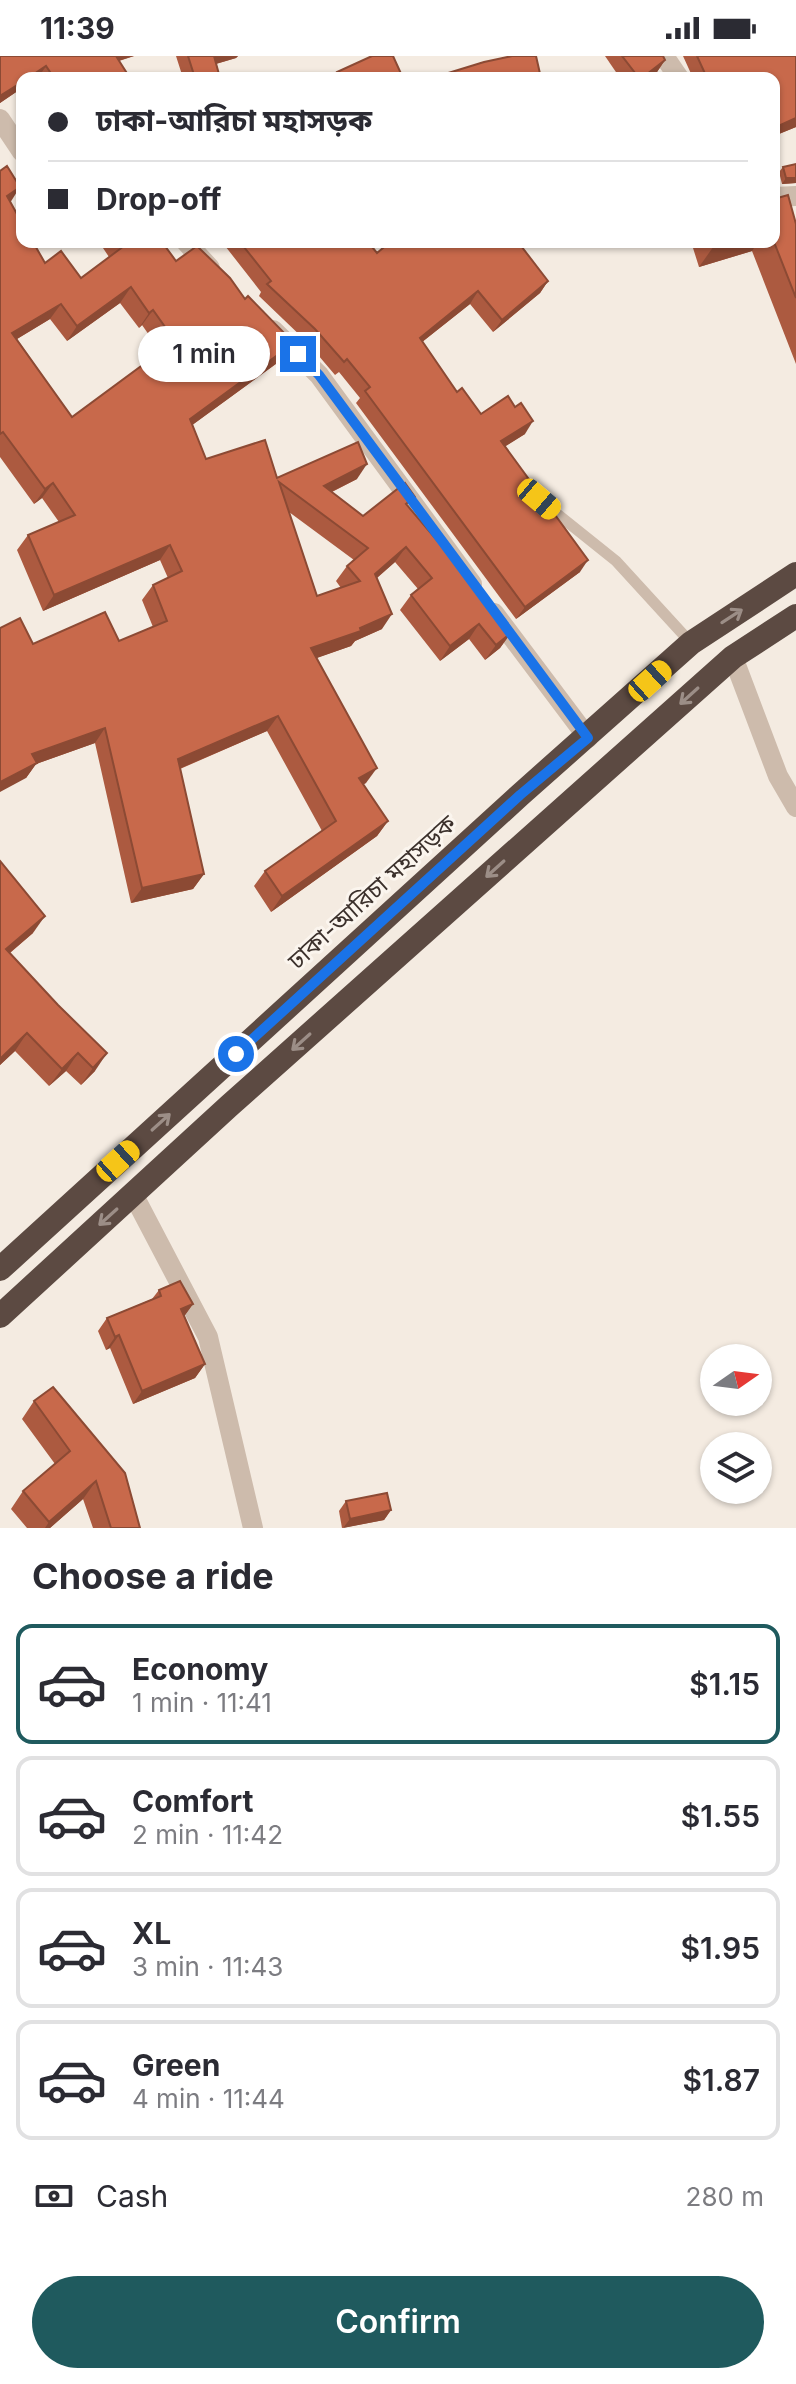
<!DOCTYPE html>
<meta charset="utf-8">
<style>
body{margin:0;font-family:Inter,"Noto Sans Bengali",sans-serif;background:#f7f7f7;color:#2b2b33;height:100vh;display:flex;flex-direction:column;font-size:30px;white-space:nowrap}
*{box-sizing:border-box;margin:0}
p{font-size:26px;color:#7c7c81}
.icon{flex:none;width:44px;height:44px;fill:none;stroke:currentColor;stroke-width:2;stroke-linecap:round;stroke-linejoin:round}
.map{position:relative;height:1472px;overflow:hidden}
.drawer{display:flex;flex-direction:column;background:#fff;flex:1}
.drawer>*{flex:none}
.banner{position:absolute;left:16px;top:16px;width:764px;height:176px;border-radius:16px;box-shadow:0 2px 6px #0004;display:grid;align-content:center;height:176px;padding:0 32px;background:#fff}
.needle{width:52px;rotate:76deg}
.controls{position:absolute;left:700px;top:1288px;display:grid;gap:16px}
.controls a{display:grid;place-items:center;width:72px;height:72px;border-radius:50%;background:#fff;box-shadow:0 2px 6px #0004;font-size:40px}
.end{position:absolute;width:36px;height:36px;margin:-18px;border:10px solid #1a73e8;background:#fff;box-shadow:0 0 0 4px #fff}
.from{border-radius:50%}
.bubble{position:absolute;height:56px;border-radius:28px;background:#fff;box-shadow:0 2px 6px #0004;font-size:26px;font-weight:600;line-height:56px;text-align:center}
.car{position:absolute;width:24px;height:48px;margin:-24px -12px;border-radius:10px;box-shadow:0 0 6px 2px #0007;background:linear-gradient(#f5c518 24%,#345 0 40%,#f5c518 0 76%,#345 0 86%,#f5c518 0)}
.banner b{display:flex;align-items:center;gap:28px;height:76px;font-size:30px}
.banner b+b{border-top:2px solid #e1e1e2}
.banner i{width:20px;height:20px;background:#2b2b33}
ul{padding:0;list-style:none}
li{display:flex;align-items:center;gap:24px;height:120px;margin:0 16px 12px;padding:0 16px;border:4px solid #e1e1e2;border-radius:16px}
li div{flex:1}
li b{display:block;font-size:30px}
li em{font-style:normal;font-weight:600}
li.selected{border-color:#1f5a5e}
li>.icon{width:72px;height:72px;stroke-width:1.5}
h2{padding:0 32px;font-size:36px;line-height:96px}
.pay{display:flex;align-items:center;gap:20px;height:88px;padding:0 32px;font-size:30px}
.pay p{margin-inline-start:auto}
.button{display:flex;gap:16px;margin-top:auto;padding:16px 32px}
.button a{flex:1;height:92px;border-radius:48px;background:#1f5a5e;color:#fff;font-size:32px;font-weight:600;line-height:92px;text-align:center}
.status{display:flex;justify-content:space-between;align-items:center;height:56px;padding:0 40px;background:#fff;direction:ltr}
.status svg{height:22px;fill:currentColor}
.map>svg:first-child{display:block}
</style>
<div class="status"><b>11:39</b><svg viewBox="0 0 49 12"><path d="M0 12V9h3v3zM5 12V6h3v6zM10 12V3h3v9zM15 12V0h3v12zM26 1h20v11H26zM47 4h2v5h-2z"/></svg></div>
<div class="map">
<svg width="796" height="1472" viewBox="0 0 796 1472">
<rect width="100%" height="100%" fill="#f4ebe1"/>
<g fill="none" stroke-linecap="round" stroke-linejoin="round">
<!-- lane -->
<path stroke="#cdbbac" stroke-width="11" d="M 541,445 L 616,505 L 691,587"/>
<!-- street -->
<g stroke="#cdbbac" stroke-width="20">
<path d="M 664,0 L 679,22"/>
<path d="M 0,63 L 22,96"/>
<path d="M 774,141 L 796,140"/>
<path d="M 186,186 L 210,212"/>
<path d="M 273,274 L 319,319 L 472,528"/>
<path d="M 494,557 L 588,682"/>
<path d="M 733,601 L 778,720 L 796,751"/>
<path d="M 133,1138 L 208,1281 L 253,1472"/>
</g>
<!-- highway -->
<g stroke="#5c4a42" stroke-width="24">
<path d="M 0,1213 L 520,739 L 691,587 L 796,518"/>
<path d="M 0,1260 L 229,1050 L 733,601 L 796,560"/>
</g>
</g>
<!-- wall -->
<g fill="#ac5a40" fill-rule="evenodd">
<path d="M 0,0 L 134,0 L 119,5 L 130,22 L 22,22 L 22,32 L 0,47 Z"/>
<path d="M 176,0 L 238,0 L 236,2 L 216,8 L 220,22 L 183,22 Z"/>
<path d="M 605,0 L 663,0 L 665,4 L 657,16 L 649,22 L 620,22 Z"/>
<path d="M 683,0 L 796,0 L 796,71 L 774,80 L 774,22 L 693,22 Z"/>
<path d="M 783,111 L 796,127 L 782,128 L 779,116 Z"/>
<path d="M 0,115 L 10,146 L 45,207 L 81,222 L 109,201 L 99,186 L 162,186 L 176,205 L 284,302 L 192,369 L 206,403 L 277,422 L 357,423 L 332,436 L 363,460 L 408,451 L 511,577 L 500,592 L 485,604 L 469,583 L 440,605 L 400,554 L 411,539 L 418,533 L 395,506 L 377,522 L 382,573 L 355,585 L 351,590 L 316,602 L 366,727 L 363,728 L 388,765 L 377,780 L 271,856 L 254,830 L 265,815 L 322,775 L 267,675 L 180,713 L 204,818 L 193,833 L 131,847 L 95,687 L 36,708 L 26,722 L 33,588 L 119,585 L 153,571 L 142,544 L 153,529 L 168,522 L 160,504 L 43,555 L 17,494 L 28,479 L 59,466 L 42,442 L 34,448 L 0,401 ZM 120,247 L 139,272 L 142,269 L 161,296 L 72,361 L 17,283 L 50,263 L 67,285 ZM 289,456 L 354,504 L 347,510 L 336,525 L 341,532 L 317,540 Z"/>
<path d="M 796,168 L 796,308 L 752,195 L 699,211 L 693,192 L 697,186 L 774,186 Z"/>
<path d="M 222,186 L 368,186 L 377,197 L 548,225 L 540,237 L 493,276 L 470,248 L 422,286 L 457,336 L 481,358 L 525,378 L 505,390 L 580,516 L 516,563 L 356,347 L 360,342 L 339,316 L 335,319 L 307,286 L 259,240 L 261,236 Z"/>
<path d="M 0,805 L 33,877 L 10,897 L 95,1015 L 81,1029 L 66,1015 L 49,1030 L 15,995 L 0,1009 Z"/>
<path d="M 159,1234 L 193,1248 L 184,1260 L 205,1308 L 195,1322 L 133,1348 L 110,1292 L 106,1294 L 98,1275 L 107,1262 L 152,1243 Z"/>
<path d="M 34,1345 L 140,1472 L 93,1472 L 83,1443 L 50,1472 L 27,1472 L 11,1453 L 23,1435 L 55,1408 L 22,1363 Z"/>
<path d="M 346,1445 L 391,1454 L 384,1464 L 342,1472 L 339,1455 Z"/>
</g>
<!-- shaded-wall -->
<g fill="#8c4a34">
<path d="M 112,0 L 134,0 L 105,9 Z"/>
<path d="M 213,0 L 238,0 L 236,2 L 205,11 Z"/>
<path d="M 665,4 L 657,16 L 649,22 L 642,22 Z"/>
<path d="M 46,10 L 38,22 L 28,22 Z"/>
<path d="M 22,26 L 22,32 L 0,47 L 0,40 Z"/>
<path d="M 796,62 L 796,71 L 774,80 L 774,72 Z"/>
<path d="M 786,122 L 796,122 L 796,127 L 782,128 Z"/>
<path d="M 20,131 L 10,147 L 7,140 Z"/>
<path d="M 720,186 L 758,186 L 752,195 L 699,211 L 716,187 Z"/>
<path d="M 548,225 L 540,237 L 493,276 L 502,264 Z"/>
<path d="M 131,231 L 120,247 L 67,285 L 77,270 Z"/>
<path d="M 478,235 L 470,248 L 412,294 L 420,282 Z"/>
<path d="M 61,248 L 50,263 L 2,292 L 12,277 Z"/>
<path d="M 153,254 L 142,269 L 139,272 L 149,257 Z"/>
<path d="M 294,287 L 284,302 L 180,378 L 190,363 Z"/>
<path d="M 533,365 L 525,378 L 493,398 L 501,385 Z"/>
<path d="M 367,408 L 357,423 L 313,445 L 324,430 Z"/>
<path d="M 53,427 L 42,442 L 34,448 L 45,433 Z"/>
<path d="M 170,489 L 160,504 L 43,555 L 54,539 Z"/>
<path d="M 406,491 L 395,506 L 364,533 L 375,518 Z"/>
<path d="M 588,504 L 580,516 L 516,563 L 525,551 Z"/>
<path d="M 392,558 L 382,573 L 355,585 L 351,590 L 300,608 L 311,592 Z"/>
<path d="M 479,568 L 469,583 L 440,605 L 450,590 Z"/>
<path d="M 511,577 L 500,592 L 485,604 L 496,589 Z"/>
<path d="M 278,660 L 267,675 L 167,718 L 178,703 Z"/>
<path d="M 105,672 L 95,687 L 36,708 L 26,722 L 0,736 L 0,726 L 32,698 Z"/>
<path d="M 377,712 L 366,727 L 348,737 L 359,722 Z"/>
<path d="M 388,765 L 377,780 L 271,856 L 282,840 Z"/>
<path d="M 204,818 L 193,833 L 131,847 L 142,832 Z"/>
<path d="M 45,860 L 33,877 L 0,905 L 6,893 Z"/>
<path d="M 27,977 L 15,995 L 0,1009 L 0,1003 Z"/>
<path d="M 78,997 L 66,1015 L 49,1030 L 62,1013 Z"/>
<path d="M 107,997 L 95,1015 L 81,1029 L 93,1012 Z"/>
<path d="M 193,1248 L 183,1262 L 181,1253 Z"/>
<path d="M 119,1279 L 110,1292 L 106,1294 L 115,1281 Z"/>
<path d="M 205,1308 L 195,1322 L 133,1348 L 142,1335 Z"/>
<path d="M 96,1425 L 83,1443 L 50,1472 L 45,1472 L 49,1466 Z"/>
<path d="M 391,1454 L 384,1464 L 343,1472 L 350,1463 Z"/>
</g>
<!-- building -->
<g fill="#c8694b" stroke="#8c4a34" stroke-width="2" fill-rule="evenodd">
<path d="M 0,0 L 116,0 L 130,22 L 54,22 L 46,10 L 28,22 L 22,22 L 22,26 L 0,40 Z"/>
<path d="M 188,0 L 214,0 L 220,22 L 195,22 Z"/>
<path d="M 372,0 L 393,0 L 403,22 L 340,22 L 337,16 Z"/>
<path d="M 512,0 L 536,0 L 541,22 L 432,22 L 484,6 Z"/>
<path d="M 622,0 L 663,0 L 665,4 L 642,22 L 639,22 Z"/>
<path d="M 697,0 L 796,0 L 796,62 L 774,72 L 774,22 L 707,22 Z"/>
<path d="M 796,108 L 796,122 L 786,122 L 783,111 Z"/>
<path d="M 7,110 L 20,131 L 7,140 L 22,167 L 22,186 L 33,186 L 45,207 L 61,195 L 81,222 L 124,190 L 120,186 L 162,186 L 176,205 L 197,190 L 230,222 L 245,243 L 248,240 L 294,287 L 190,363 L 206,403 L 265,384 L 277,422 L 358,386 L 367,408 L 324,430 L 363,460 L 405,427 L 415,441 L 406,448 L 505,564 L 502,566 L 511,577 L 496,589 L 479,568 L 450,590 L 411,539 L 432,522 L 406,491 L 375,518 L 392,558 L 360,572 L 361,575 L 311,592 L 377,712 L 359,722 L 388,765 L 282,840 L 265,815 L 336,765 L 278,660 L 178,703 L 204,818 L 142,832 L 105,672 L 32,698 L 37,707 L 0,726 L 0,572 L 20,562 L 33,588 L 105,556 L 119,585 L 167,565 L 153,529 L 182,515 L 170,489 L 54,539 L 28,479 L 75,459 L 53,427 L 45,433 L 3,376 L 0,378 L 0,115 ZM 131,231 L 149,257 L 153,254 L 175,285 L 72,361 L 12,277 L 61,248 L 77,270 ZM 279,426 L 368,492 L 347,510 L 360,525 L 317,540 Z"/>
<path d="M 788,139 L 796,168 L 796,242 L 774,186 L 774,143 Z"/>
<path d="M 240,186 L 368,186 L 377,197 L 390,186 L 518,186 L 548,225 L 502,264 L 478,235 L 420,282 L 457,336 L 462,332 L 481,358 L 508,340 L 515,351 L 521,347 L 533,365 L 501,385 L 588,504 L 525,551 L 365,335 L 370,331 L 347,303 L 344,306 L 315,273 L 267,228 L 271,225 Z"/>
<path d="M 0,805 L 45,860 L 6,893 L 58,949 L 107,997 L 93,1012 L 78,997 L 62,1013 L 27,977 L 0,1003 Z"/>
<path d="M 180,1225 L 193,1248 L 181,1253 L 205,1308 L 142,1335 L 119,1279 L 115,1281 L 107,1262 L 161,1240 L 159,1234 Z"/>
<path d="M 53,1331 L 125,1417 L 140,1472 L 111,1472 L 96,1425 L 49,1466 L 23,1435 L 70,1395 L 34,1345 Z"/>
<path d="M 387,1437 L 391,1454 L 350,1463 L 346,1445 Z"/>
</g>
<!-- one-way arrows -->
<defs><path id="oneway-shaft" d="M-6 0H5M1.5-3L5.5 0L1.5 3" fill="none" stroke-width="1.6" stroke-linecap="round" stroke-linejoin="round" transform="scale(2)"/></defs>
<g stroke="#9c8e87">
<use href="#oneway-shaft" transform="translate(732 560) rotate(-33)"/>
<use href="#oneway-shaft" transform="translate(689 640) rotate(138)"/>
<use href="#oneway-shaft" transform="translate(495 813) rotate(138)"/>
<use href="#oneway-shaft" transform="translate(301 986) rotate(138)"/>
<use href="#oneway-shaft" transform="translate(161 1066) rotate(-42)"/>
<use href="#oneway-shaft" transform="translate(108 1161) rotate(138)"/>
</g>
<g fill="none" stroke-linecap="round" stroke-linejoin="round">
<!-- route -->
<path stroke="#1a73e8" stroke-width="10" d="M 236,998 L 520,739 L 588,682 L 319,319 L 298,298"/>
</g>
<g text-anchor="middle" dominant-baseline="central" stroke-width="6" stroke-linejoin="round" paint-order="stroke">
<!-- street labels -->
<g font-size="24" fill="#3b302b" stroke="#fbf5ee">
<text transform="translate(372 836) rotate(-42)">ঢাকা-আরিচা মহাসড়ক</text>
</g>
</g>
</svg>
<div class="controls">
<a><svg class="needle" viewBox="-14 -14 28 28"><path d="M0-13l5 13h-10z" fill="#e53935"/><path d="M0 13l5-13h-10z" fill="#7c7c81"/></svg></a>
<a><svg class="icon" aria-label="layers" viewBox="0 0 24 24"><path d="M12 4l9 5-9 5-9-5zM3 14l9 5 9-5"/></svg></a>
</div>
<i class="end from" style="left:236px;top:998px"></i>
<i class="end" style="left:298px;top:298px"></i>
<div class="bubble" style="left:138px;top:270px;width:132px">1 min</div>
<i class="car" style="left:539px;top:443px;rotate:130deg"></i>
<i class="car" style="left:650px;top:625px;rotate:48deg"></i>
<i class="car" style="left:118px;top:1105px;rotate:48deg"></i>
<div class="banner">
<b><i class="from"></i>ঢাকা-আরিচা মহাসড়ক</b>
<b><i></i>Drop-off</b>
</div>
</div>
<section class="drawer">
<h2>Choose a ride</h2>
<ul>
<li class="selected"><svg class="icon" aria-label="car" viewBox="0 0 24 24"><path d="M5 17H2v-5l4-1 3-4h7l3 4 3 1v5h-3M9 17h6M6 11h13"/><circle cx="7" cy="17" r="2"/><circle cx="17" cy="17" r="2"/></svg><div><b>Economy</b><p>1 min · 11:41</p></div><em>$1.15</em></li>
<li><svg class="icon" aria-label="car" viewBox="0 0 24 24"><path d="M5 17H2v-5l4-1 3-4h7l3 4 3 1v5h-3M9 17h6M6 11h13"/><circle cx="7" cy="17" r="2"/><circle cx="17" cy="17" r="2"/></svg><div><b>Comfort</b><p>2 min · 11:42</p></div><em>$1.55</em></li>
<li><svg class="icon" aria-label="car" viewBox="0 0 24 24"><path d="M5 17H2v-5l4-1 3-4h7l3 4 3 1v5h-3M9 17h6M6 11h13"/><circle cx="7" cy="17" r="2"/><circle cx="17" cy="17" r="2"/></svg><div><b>XL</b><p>3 min · 11:43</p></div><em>$1.95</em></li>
<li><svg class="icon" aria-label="car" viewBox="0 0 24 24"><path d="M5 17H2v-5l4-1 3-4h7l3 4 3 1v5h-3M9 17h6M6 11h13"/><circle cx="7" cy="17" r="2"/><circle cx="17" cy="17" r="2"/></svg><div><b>Green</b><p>4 min · 11:44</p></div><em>$1.87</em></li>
</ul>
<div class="pay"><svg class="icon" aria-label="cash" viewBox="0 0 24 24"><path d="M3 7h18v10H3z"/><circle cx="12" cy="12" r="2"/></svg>Cash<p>280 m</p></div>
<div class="button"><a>Confirm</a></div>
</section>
